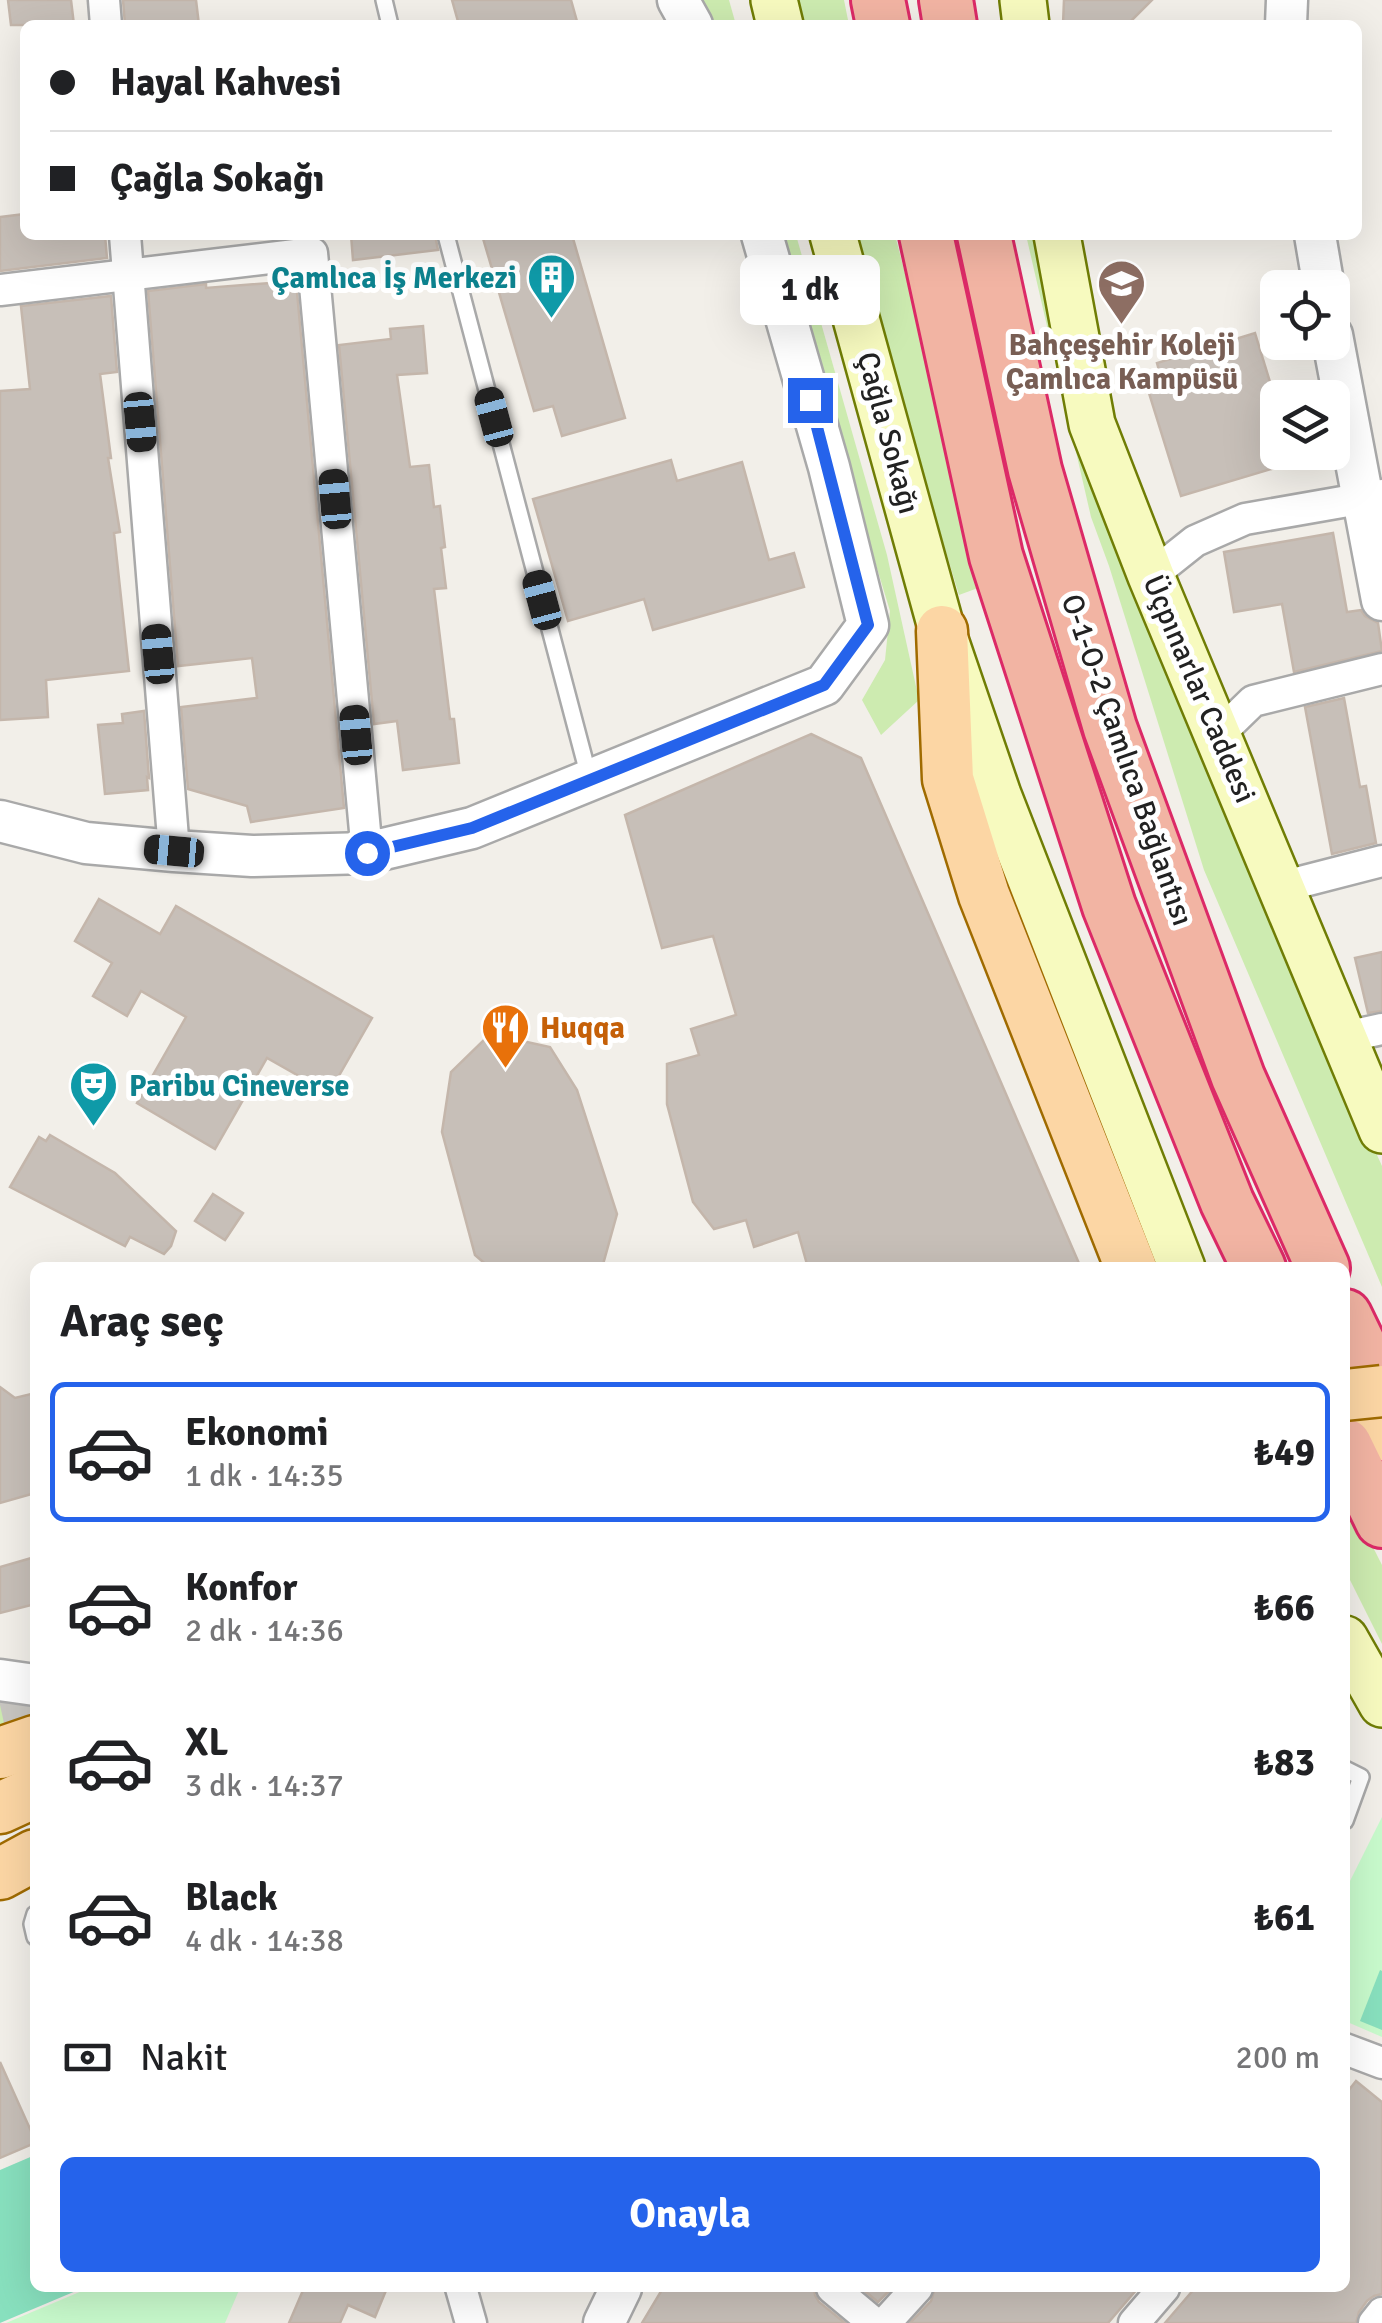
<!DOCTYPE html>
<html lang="tr">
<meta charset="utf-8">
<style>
body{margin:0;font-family:Signika,sans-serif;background:#f2f2f2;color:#202124;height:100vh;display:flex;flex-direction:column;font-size:38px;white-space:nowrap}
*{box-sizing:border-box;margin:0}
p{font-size:32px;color:#757577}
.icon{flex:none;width:55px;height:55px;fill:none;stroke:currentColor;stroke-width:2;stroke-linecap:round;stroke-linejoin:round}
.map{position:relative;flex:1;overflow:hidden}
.sheet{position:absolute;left:30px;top:1262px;width:1320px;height:1030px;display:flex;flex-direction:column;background:#fff;border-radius:15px;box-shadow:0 10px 40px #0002}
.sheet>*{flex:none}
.banner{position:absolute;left:20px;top:20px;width:1342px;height:220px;border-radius:15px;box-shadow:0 10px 40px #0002;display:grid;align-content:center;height:220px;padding:0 30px;background:#fff}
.fabs{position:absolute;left:1260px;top:270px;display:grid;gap:20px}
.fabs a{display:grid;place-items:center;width:90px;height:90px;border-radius:15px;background:#fff;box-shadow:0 10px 40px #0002;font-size:50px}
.end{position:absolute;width:45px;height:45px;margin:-22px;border:12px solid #2563eb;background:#fff;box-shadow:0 0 0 5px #fff}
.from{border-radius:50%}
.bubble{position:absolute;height:70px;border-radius:15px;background:#fff;box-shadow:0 10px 40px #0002;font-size:32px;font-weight:800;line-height:70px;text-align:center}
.car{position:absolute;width:30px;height:60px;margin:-30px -15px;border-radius:12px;box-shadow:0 0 8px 2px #0007;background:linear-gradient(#222 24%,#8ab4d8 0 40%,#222 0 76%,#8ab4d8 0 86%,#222 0)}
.banner b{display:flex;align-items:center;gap:35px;height:95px;font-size:38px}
.banner b+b{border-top:2px solid #e0e0e0}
.banner i{width:25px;height:25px;background:#202124}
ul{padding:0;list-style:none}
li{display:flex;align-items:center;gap:30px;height:140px;margin:0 20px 15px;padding:0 10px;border:5px solid transparent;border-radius:15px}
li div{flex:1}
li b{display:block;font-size:38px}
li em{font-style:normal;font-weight:800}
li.selected{border-color:#2563eb}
li>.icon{width:90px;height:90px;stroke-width:1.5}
h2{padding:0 30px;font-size:45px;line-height:120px}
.pay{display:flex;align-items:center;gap:25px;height:110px;padding:0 30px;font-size:38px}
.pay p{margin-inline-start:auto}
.action{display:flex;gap:20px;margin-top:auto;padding:20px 30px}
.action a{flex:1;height:115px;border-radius:15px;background:#2563eb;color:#fff;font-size:40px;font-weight:800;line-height:115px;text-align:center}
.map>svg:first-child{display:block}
</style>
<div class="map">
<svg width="1382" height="2323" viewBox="0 0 1382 2323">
<rect width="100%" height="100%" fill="#f2efe9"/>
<!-- grass -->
<g fill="#cdebb0">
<path d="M 693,0 L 729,0 L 736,25 L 706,25 Z"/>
<path d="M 791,0 L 844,0 L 849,25 L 798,25 Z"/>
<path d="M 776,235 L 796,235 L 887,555 L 919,700 L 881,735 L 862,700 L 885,660 L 890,611 Z"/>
<path d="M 855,235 L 895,235 L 986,585 L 959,595 L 902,406 Z"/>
<path d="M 1026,235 L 1043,235 L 1123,563 L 1242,857 L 1382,1166 L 1382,1287 L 1204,870 L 1109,566 L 1091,517 Z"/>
<path d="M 1345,1492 L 1382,1565 L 1382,1644 L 1345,1570 Z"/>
<path d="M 0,1700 L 35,1707 L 35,1712 L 0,1726 Z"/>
</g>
<!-- park -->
<g fill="#c8facc">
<path d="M 1382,1817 L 1382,2037 L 1345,2021 L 1345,1891 Z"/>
<path d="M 89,2288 L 240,2288 L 225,2323 L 6,2323 Z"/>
</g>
<!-- pitch -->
<g fill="#88e0be">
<path d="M 1380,1970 L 1382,1971 L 1382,2030 L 1360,2021 Z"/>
<path d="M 35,2155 L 35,2288 L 83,2288 L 0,2323 L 0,2170 Z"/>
</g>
<!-- building -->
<g fill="#c7bfb8" stroke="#c4b6ab" stroke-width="2.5">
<path d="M 8,0 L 71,0 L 74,25 L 11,25 Z"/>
<path d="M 123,0 L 196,0 L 199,25 L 125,25 Z"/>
<path d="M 452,0 L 571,0 L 578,25 L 459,25 Z"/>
<path d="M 1064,0 L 1152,0 L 1127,25 L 1063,25 Z"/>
<path d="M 25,214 L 25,235 L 105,235 L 107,258 L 0,271 L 0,217 Z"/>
<path d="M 351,235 L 435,235 L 438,250 L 353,260 Z"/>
<path d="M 482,235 L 572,235 L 625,418 L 562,436 L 553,406 L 534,411 Z"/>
<path d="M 296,281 L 344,808 L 251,822 L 247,806 L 188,789 L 181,707 L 257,698 L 252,658 L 178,666 L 148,291 L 206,284 L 206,288 Z"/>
<path d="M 111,296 L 117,372 L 100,374 L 111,458 L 108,458 L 120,532 L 114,533 L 129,671 L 46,680 L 48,717 L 0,720 L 0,391 L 30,389 L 21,306 Z"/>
<path d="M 423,326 L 427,373 L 397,375 L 410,467 L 429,465 L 434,507 L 440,506 L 445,547 L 441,548 L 446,588 L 434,589 L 450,719 L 454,719 L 459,763 L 403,770 L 397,721 L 374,724 L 339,345 L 391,339 L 390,329 Z"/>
<path d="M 1255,333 L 1278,408 L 1278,467 L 1181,496 L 1149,393 L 1164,388 L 1157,363 Z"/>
<path d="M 671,460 L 677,481 L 742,462 L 769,560 L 794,553 L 804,587 L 653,630 L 644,599 L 568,621 L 533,499 Z"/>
<path d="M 1333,533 L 1347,612 L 1361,610 L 1365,616 L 1378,623 L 1382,651 L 1294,672 L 1282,604 L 1234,612 L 1224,552 Z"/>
<path d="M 1344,698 L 1360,787 L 1366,786 L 1376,843 L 1332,854 L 1305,707 Z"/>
<path d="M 144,711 L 149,778 L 147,777 L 148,790 L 105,794 L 98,725 L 123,723 L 122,714 Z"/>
<path d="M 811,734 L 861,758 L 1081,1268 L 808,1268 L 798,1232 L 754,1247 L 746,1220 L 714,1229 L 693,1202 L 667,1104 L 667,1064 L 699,1055 L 691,1029 L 736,1015 L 713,936 L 662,948 L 625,815 Z"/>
<path d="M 99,899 L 160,934 L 176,906 L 372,1018 L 329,1093 L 267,1058 L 215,1149 L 137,1103 L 186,1017 L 141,991 L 127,1016 L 93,996 L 112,963 L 75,941 Z"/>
<path d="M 1382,952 L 1382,1011 L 1368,1013 L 1355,958 Z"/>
<path d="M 490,1034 L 550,1047 L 577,1090 L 617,1214 L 602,1268 L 490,1268 L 475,1255 L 442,1132 L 451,1072 Z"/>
<path d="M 50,1135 L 115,1173 L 176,1231 L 171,1246 L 164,1254 L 130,1237 L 125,1246 L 10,1187 L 39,1137 L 46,1141 Z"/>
<path d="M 213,1194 L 243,1213 L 225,1240 L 195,1221 Z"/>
<path d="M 0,1387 L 15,1398 L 35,1393 L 35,1493 L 0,1503 Z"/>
<path d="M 35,1557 L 35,1604 L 0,1613 L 0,1567 Z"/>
<path d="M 0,2062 L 35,2140 L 35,2143 L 0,2158 Z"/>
<path d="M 1356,2081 L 1382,2102 L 1382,2294 L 1374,2296 L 1367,2301 L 1359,2312 L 1356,2323 L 1165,2323 L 1195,2288 L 1345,2288 L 1345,2095 Z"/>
<path d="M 304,2288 L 387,2288 L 375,2317 L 348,2305 L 340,2323 L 289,2323 Z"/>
<path d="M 663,2288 L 814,2288 L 815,2295 L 819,2302 L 845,2323 L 642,2323 Z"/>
<path d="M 861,2288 L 892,2288 L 878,2302 Z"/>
<path d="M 935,2288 L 1138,2288 L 1108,2323 L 910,2323 L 931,2301 Z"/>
</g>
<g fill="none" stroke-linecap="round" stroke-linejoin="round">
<!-- primary-tunnel -->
<path stroke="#c8c6c1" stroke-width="50" stroke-dasharray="50 25" stroke-linecap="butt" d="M 0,1705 L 18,1701 L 35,1704"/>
<defs>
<g id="service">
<path d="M 384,0 L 390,25"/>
<path d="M 446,235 L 589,777"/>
<path d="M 1345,1769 L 1361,1777 L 1345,1821"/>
<path d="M 35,1914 L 32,1924 L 35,1937"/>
</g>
<g id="minor">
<path d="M 104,0 L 106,25"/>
<path d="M 125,235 L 174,851"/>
<path d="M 0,290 L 312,253 L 367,853"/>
<path d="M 1151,576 L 1195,541 L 1245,519 L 1382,495"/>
<path d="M 1218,735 L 1253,701 L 1382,669"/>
<path d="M 1281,887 L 1382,861"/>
<path d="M 1345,1037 L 1382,1029"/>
<path d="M 1345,2049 L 1382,2063"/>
<path d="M 461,2288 L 471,2323"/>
<path d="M 832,2288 L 874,2323"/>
<path d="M 885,2323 L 917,2288"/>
<path d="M 1134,2323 L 1164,2288"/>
<path d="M 1374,2323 L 1382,2313"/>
</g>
<g id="tertiary">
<path d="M 678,0 L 692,25"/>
<path d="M 1286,25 L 1287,0"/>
<path d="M 1315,235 L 1324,288"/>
<path d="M 1332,335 L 1382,600"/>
<path d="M 0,821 L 86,843 L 174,851 L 252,856 L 367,853 L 472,828 L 824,685 L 868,625 L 829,467 L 762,235"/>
<path d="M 0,1680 L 35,1685"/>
<path d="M 604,2323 L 621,2288"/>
</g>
<g id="secondary">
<path d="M 774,0 L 780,25"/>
<path d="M 1023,0 L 1026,25"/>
<path d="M 833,235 L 942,631 L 998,795 L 1182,1268"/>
<path d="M 1057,235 L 1092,424 L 1151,576 L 1382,1130"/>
<path d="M 1345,1639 L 1382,1704"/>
</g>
<g id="primary">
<path d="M 942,631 L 948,779 L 984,895 L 1131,1268"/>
<path d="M 1345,1440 L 1382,1435"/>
<path d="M 0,1753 L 35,1741"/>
<path d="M 0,1808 L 35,1792"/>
<path d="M 0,1874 L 35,1855"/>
</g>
<g id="trunk">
<path d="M 878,0 L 883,25"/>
<path d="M 946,0 L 950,25"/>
<path d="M 926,235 L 996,556 L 1109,906 L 1227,1202 L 1259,1268"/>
<path d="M 984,235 L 1035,470 L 1110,728 L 1238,1077 L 1323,1268"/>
<path d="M 1345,1316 L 1382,1392"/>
<path d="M 1345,1445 L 1382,1521"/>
</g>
</defs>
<!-- service casing -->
<use href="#service" stroke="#a9a9a9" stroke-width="20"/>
<!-- minor casing -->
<use href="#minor" stroke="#a9a9a9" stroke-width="35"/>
<!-- tertiary casing -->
<use href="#tertiary" stroke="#a9a9a9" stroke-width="45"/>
<!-- secondary casing -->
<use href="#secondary" stroke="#707d05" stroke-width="50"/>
<!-- primary casing -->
<use href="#primary" stroke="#a06b00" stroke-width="55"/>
<!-- trunk casing -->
<use href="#trunk" stroke="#dc2a67" stroke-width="58"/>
<!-- service -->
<use href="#service" stroke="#fff" stroke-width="15"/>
<!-- minor -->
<use href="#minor" stroke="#fff" stroke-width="30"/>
<!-- tertiary -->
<use href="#tertiary" stroke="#fff" stroke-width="40"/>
<!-- secondary -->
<use href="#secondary" stroke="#f7fabf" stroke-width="45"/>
<!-- primary -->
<use href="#primary" stroke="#fcd6a4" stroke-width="50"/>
<!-- trunk -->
<use href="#trunk" stroke="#f2b4a3" stroke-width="52"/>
<defs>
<path id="primary-bridge" d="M 1345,1395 L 1382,1391"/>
</defs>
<!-- primary-bridge casing -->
<use href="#primary-bridge" stroke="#a06b00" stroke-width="55" stroke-linecap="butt"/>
<!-- primary-bridge -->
<use href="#primary-bridge" stroke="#fcd6a4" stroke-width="50"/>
</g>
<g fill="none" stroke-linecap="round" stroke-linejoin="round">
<!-- route -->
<path stroke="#2563eb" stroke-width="12" d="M 367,853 L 472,828 L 824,685 L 868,625 L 810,400"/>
</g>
<!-- icons -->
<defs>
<symbol id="building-pin" viewBox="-11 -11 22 30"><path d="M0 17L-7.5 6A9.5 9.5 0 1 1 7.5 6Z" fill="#0f9aa8" stroke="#fff"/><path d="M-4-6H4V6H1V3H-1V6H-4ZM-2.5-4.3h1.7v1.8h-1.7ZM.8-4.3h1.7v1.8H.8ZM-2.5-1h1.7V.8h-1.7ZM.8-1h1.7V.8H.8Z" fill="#fff"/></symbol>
<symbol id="school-pin" viewBox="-11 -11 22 30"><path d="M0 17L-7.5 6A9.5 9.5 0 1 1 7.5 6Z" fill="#8d6e63" stroke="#fff"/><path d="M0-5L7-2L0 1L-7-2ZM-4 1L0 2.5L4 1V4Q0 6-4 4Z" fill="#fff"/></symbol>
<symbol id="restaurant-pin" viewBox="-11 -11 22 30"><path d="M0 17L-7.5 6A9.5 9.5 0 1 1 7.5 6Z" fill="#e8710a" stroke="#fff"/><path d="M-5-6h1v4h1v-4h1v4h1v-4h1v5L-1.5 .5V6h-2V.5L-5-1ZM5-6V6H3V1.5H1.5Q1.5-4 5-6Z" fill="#fff"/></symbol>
<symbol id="theatre-pin" viewBox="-11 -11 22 30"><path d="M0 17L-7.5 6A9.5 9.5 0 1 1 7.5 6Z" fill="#0f9aa8" stroke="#fff"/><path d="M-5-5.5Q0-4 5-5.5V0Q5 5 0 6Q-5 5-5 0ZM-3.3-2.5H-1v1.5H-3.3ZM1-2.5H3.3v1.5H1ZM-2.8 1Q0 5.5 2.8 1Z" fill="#fff"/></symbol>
</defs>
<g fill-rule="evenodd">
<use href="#building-pin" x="524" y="250" width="55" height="75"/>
<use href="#school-pin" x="1094" y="256" width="55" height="75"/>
<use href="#restaurant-pin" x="478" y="1000" width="55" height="75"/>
<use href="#theatre-pin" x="66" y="1058" width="55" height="75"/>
</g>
<g text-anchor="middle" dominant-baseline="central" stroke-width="10" stroke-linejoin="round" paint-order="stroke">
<!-- culture labels -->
<g font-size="30" font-weight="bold" fill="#0d838f" stroke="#fff" text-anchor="end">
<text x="517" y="278">Çamlıca İş Merkezi</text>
<text x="129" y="1086" text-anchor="start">Paribu Cineverse</text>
</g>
<!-- education labels -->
<g font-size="30" font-weight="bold" fill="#785e54" stroke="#fff">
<text x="1122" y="345">Bahçeşehir Koleji<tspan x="1122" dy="34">Çamlıca Kampüsü</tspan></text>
</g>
<!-- street labels -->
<g font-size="30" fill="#222" stroke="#fff">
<text transform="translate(888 433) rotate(75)">Çağla Sokağı</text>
<text transform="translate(1199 689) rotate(67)">Üçpınarlar Caddesi</text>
<text transform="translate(1127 760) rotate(71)">O-1-O-2 Çamlıca Bağlantısı</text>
</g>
<!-- food labels -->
<g font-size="30" font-weight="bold" fill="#c56008" stroke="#fff" text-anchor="start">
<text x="540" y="1028">Huqqa</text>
</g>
</g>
</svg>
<div class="fabs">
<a><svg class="icon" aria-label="locate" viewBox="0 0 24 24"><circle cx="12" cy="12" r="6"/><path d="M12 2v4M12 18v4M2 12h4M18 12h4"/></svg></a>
<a><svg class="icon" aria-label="layers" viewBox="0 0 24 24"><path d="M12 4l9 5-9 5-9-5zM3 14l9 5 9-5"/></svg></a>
</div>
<i class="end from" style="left:367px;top:853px"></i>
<i class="end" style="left:810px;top:400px"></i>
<div class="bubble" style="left:740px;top:255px;width:140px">1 dk</div>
<i class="car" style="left:494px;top:417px;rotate:345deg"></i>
<i class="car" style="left:140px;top:422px;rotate:175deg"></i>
<i class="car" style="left:335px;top:499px;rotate:355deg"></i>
<i class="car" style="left:542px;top:600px;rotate:345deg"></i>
<i class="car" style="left:158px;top:654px;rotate:355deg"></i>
<i class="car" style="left:356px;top:735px;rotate:355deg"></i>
<i class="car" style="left:174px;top:851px;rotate:275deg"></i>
<div class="banner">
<b><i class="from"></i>Hayal Kahvesi</b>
<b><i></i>Çağla Sokağı</b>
</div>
<section class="sheet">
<h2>Araç seç</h2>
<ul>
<li class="selected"><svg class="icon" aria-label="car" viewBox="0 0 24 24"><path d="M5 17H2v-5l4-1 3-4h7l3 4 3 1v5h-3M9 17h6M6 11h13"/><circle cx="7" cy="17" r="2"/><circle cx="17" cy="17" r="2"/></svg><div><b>Ekonomi</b><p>1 dk · 14:35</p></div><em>₺49</em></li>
<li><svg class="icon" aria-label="car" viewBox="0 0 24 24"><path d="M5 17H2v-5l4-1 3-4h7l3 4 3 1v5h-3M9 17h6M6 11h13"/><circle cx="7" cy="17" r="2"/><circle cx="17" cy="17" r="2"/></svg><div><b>Konfor</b><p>2 dk · 14:36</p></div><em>₺66</em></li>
<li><svg class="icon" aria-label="car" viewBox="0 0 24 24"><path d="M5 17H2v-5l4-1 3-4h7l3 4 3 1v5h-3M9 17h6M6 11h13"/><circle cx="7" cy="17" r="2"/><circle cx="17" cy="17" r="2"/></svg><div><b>XL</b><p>3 dk · 14:37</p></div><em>₺83</em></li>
<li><svg class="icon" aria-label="car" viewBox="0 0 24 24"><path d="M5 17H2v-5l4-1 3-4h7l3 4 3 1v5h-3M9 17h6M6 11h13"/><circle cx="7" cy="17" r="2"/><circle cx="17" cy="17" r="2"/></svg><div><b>Black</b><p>4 dk · 14:38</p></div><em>₺61</em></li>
</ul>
<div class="pay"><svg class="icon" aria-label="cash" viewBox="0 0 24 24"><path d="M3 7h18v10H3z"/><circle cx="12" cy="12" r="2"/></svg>Nakit<p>200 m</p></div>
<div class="action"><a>Onayla</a></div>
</section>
</div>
